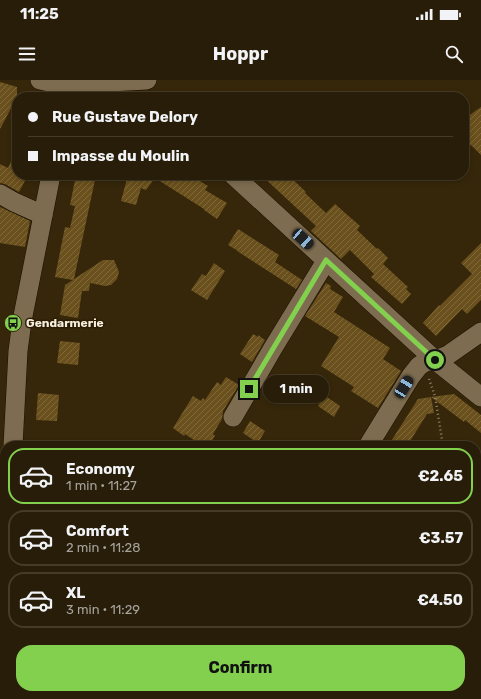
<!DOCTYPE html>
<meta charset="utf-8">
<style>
body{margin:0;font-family:Rubik,sans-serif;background:#302612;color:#f1f3f6;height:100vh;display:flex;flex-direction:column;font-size:15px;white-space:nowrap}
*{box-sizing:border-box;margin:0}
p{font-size:13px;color:#a5a29c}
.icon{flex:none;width:22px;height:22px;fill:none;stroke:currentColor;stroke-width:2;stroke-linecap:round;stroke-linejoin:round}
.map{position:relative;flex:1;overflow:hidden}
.panel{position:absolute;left:0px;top:361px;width:481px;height:258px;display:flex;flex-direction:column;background:#281d08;border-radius:16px 16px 0 0;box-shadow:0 2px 6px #0003,0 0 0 1px #443b29}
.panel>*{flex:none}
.hud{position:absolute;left:12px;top:12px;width:457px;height:88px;border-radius:16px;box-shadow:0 2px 6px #0003,0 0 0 1px #443b29;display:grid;align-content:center;height:88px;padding:0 16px;background:#281d08}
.end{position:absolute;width:18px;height:18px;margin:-9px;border:5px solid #83d04f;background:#111;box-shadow:0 0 0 2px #111}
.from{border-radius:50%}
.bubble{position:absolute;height:28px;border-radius:14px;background:#281d08;box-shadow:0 2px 6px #0003,0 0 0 1px #443b29;font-size:13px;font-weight:700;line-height:28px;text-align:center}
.car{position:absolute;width:12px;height:24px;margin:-12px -6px;border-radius:5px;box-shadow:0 0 3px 1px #0007;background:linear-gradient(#222 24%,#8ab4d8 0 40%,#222 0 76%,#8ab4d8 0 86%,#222 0)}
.hud b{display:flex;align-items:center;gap:14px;height:38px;font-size:15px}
.hud b+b{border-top:1px solid #443b29}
.hud i{width:10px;height:10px;background:#f1f3f6}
ul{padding:7px 0 0;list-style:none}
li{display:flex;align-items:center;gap:12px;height:56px;margin:0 8px 6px;padding:0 8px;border:2px solid #443b29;border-radius:16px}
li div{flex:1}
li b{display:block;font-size:15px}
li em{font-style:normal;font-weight:700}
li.active{border-color:#83d04f}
li>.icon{width:36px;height:36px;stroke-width:1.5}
.cta{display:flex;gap:8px;margin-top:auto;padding:8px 16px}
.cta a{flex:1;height:46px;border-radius:16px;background:#83d04f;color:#111;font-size:16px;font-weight:700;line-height:46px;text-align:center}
.status{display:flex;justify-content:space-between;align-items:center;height:28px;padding:0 20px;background:#281d08;direction:ltr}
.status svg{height:11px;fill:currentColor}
header{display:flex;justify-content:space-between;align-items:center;height:52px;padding:0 16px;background:#281d08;font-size:18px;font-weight:700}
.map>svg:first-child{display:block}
</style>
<div class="status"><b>11:25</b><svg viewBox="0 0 49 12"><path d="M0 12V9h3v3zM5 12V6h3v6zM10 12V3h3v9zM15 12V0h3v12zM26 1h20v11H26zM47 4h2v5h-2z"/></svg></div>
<header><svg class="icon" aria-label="menu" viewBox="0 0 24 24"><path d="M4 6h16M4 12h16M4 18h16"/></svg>Hoppr<svg class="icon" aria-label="search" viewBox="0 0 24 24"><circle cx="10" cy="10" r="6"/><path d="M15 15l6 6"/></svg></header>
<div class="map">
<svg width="481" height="619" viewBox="0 0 481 619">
<defs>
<pattern id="building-hatch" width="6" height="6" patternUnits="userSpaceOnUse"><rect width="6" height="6" fill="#6a501c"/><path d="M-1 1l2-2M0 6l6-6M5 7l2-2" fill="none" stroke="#806a3d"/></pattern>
</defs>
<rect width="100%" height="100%" fill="#36270a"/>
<!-- building -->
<g fill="url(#building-hatch)">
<path d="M 0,2 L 17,7 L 17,17 L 0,49 Z"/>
<path d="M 481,27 L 481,75 L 471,65 L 464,71 L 464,39 Z"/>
<path d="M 17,68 L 17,95 L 28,95 L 19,112 L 5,104 L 0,103 L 0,84 L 8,88 Z"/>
<path d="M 76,95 L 96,95 L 74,199 L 103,180 L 114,180 L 119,192 L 117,199 L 111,205 L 105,206 L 90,203 L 89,211 L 82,211 L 78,238 L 60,235 L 65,205 L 73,200 L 55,197 L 65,147 L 70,148 L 75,126 L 70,125 Z"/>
<path d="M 128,95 L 190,95 L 208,106 L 205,110 L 227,123 L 217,139 L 204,130 L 204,129 L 155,98 L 146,110 L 141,108 L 136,125 L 121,121 Z"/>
<path d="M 261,95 L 288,95 L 306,112 L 305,113 L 326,133 L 335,124 L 360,146 L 357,150 L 377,169 L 378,168 L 388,178 L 383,184 L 408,207 L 406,209 L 411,214 L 402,224 L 371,197 L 374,194 L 350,170 L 341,179 L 311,151 L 316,146 Z"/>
<path d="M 0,127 L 30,141 L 25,167 L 0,163 Z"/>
<path d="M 238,149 L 279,175 L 275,182 L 302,200 L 296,209 L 237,171 L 238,171 L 228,165 Z"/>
<path d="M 481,163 L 481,220 L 467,234 L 462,229 L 436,256 L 423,243 L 439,225 L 440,226 L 472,194 L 461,183 Z"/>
<path d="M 214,183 L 225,191 L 207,220 L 191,210 L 202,194 L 206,196 Z"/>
<path d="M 326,203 L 331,206 L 330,209 L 343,217 L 334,232 L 390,268 L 383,279 L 401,291 L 378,328 L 351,311 L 354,307 L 321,286 L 339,257 L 305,236 Z"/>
<path d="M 253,254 L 258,257 L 258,255 L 265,260 L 252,282 L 240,274 Z"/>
<path d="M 60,261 L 80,263 L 78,285 L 57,283 Z"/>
<path d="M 226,297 L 239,305 L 223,331 L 222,339 L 213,354 L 215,356 L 208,366 L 203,366 L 185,354 L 184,356 L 173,348 L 193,316 L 201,321 L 203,318 L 205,320 L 217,302 L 221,305 Z"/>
<path d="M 38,313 L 59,315 L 57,341 L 36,340 Z"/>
<path d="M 454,314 L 481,335 L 481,353 L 465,340 L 464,342 L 431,317 Z"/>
<path d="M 324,315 L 340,326 L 334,337 L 318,326 Z"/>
<path d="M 431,317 L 434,333 L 427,334 L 407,366 L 388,366 L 418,319 Z"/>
<path d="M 250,341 L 265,351 L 258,363 L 243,353 Z"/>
</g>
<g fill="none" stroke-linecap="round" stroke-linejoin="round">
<defs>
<g id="minor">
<path d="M 40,0 L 68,6 L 109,2 L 147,0"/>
<path d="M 233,95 L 435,280 L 481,317"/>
<path d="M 0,114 L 14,122 L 43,135"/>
<path d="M 233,337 L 273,268 L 326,181"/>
<path d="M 13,366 L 18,271 L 22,241 L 51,95"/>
<path d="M 368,366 L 411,296 L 419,286 L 425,282 L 435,280 L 448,275 L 481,252"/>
<path d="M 5,507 L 3,547 L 5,591"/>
<path d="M 476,581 L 481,573"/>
<path d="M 7,614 L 8,619"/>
<path d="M 308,614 L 317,619"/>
<path d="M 168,619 L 170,614"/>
<path d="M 461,619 L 463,614"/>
</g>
</defs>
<!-- minor casing -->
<use href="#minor" stroke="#1b1000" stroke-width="20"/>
<!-- path -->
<path stroke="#92866f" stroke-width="2.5" stroke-dasharray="1 3" stroke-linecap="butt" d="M 429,299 L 435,316 L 443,366"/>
<!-- minor -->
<use href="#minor" stroke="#7d6c4f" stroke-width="19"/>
</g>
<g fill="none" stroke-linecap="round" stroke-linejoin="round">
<!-- route -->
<path stroke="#83d04f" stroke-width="5" d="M 249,309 L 326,180 L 435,280"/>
</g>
<!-- icons -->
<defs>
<symbol id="bus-disc" viewBox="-11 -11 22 22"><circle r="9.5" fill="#83d04f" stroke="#2b1d02"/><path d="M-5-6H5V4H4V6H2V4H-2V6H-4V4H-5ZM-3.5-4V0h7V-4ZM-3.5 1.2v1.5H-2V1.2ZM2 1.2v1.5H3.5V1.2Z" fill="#111"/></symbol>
</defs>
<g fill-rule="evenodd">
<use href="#bus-disc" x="3" y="233" width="20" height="20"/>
</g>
<g text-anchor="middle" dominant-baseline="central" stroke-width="3" stroke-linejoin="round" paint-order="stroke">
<!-- poi labels -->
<g font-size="12" font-weight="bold" fill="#f9efdf" stroke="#2b1d02" text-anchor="start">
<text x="26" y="243">Gendarmerie</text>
</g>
</g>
</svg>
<i class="end from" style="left:435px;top:280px"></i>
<i class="end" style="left:249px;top:309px"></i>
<div class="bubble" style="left:263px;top:295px;width:66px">1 min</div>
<i class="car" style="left:303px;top:159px;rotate:132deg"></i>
<i class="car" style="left:404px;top:307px;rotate:32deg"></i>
<div class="hud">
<b><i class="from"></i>Rue Gustave Delory</b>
<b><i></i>Impasse du Moulin</b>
</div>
<section class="panel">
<ul>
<li class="active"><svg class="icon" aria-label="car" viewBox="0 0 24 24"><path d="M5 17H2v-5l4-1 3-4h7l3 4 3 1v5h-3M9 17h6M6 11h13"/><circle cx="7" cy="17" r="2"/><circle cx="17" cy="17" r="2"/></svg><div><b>Economy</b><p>1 min · 11:27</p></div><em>€2.65</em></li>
<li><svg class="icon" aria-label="car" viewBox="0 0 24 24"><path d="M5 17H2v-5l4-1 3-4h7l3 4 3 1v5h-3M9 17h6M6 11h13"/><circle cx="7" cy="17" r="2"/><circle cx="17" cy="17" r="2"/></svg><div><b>Comfort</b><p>2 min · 11:28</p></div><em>€3.57</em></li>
<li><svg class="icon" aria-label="car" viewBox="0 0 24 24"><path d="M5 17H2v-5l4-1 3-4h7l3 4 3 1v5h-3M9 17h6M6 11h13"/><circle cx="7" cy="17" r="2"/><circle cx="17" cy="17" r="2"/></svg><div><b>XL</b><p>3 min · 11:29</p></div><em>€4.50</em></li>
</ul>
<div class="cta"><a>Confirm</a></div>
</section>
</div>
